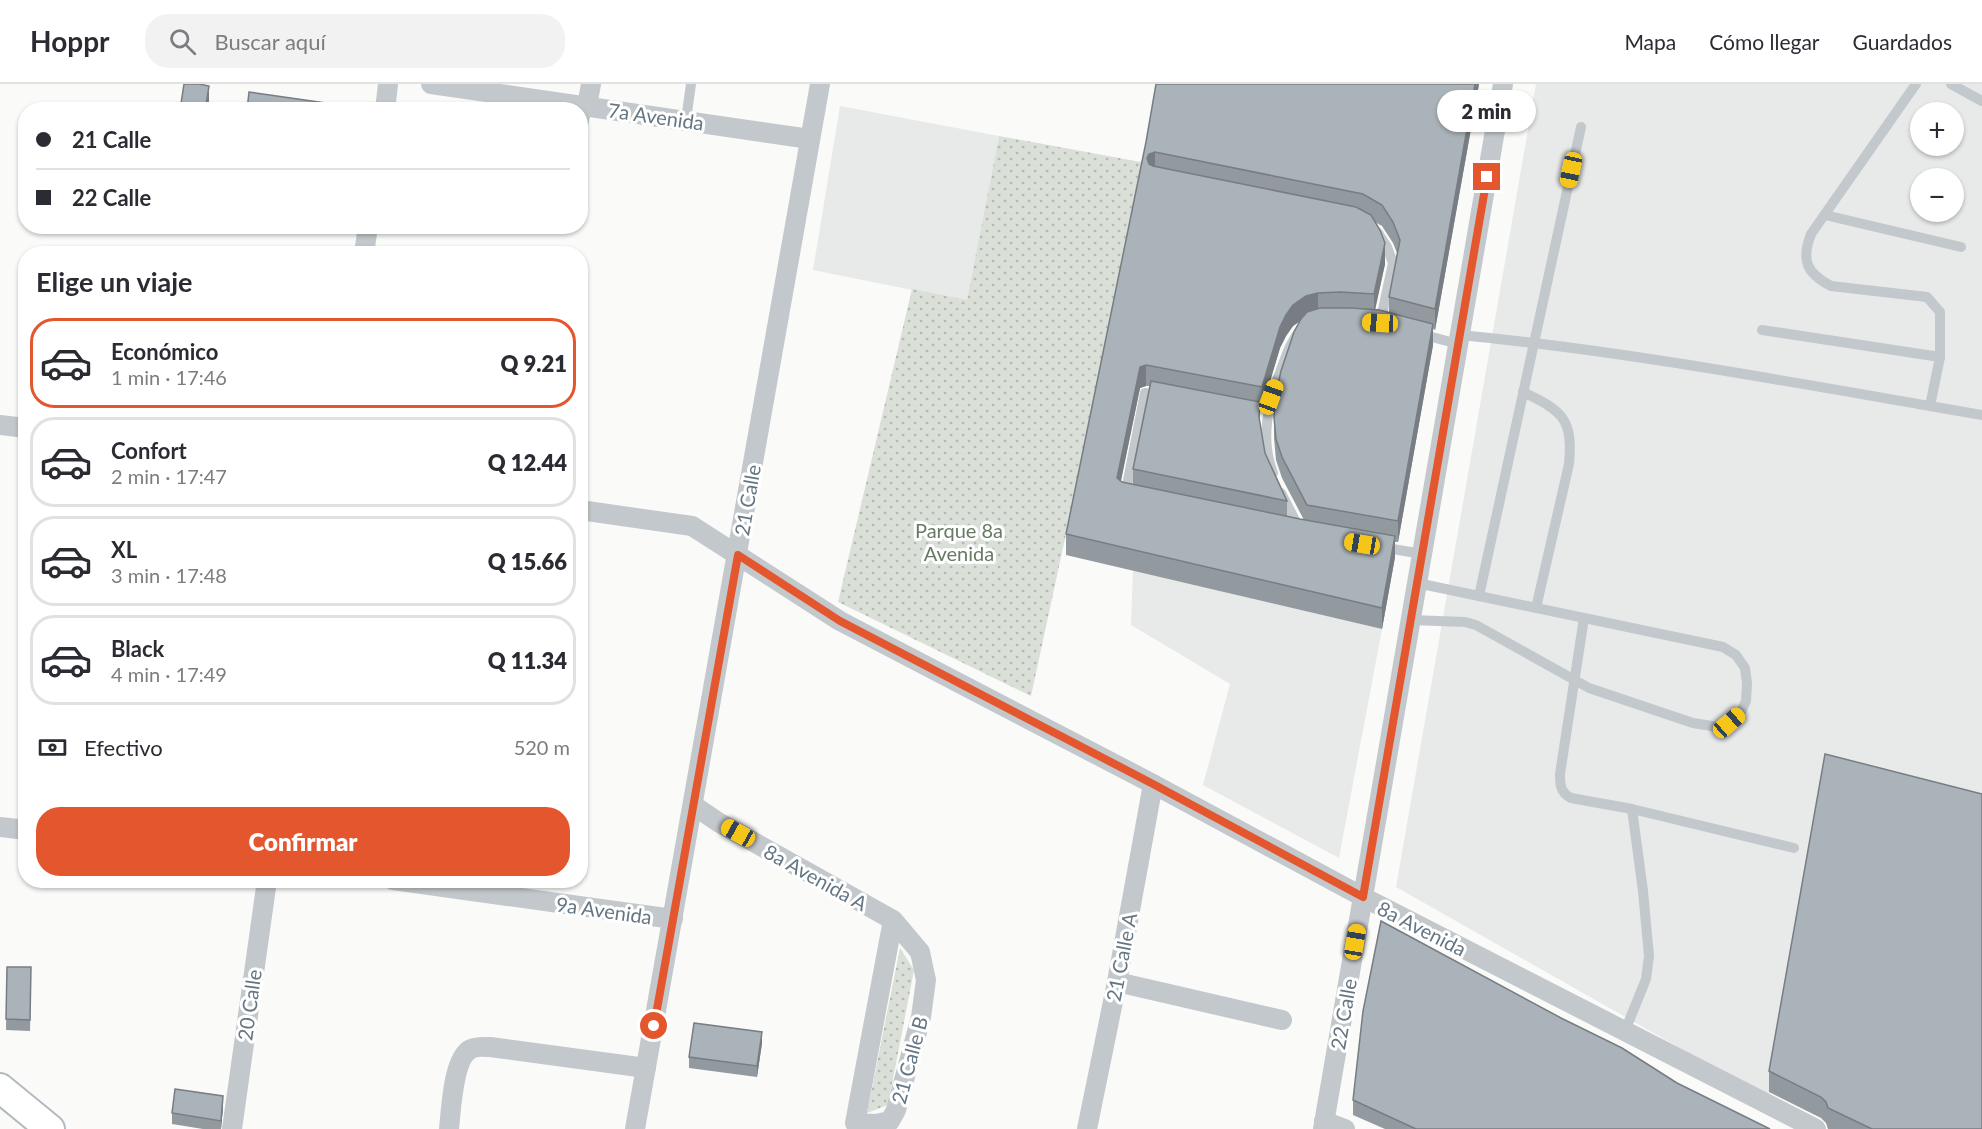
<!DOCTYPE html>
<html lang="es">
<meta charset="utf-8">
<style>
body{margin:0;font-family:Lato,sans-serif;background:#f2f2f3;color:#2b2b33;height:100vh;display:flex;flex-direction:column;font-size:22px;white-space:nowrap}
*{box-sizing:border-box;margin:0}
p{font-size:20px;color:#7c7c81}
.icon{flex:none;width:33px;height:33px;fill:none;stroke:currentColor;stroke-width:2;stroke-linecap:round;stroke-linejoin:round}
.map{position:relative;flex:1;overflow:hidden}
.drawer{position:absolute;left:18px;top:162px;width:570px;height:642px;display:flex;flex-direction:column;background:#fff;border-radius:24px;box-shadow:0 2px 4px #0004}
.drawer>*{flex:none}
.guide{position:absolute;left:18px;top:18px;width:570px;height:132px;border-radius:24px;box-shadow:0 2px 4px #0004;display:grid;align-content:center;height:132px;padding:0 18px;background:#fff}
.buttons{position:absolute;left:1910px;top:18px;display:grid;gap:12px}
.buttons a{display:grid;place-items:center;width:54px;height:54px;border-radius:50%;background:#fff;box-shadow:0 2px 4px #0004;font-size:30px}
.end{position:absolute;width:27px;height:27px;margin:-14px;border:8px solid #e4572e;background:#fff;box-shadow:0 0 0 3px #fff}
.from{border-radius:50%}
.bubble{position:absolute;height:42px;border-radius:21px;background:#fff;box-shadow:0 2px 4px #0004;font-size:20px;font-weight:800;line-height:42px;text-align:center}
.car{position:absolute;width:18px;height:36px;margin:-18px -9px;border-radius:8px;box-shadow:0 0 4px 2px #0007;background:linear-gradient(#f5c518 24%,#345 0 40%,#f5c518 0 76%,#345 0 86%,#f5c518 0)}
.guide b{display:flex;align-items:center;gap:21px;height:57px;font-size:22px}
.guide b+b{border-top:2px solid #e1e1e2}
.guide i{width:15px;height:15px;background:#2b2b33}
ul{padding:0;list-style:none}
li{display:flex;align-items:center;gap:18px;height:90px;margin:0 12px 9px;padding:0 6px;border:3px solid #e1e1e2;border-radius:24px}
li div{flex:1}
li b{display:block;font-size:22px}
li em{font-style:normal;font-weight:800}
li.selected{border-color:#e4572e}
li>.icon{width:54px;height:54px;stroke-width:1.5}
h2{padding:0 18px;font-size:27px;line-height:72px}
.pay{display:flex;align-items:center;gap:15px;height:66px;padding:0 18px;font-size:22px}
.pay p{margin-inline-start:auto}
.action{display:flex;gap:12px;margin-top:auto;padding:12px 18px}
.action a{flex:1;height:69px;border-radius:24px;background:#e4572e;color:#fff;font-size:24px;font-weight:800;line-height:69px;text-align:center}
header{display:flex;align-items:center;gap:36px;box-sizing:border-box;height:84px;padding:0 30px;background:#fff;border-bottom:2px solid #e1e1e2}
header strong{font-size:28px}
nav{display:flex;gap:33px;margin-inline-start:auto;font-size:21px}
.search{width:420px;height:54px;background:#f2f2f3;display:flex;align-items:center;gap:15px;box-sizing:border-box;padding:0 21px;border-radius:24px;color:#7c7c81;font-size:22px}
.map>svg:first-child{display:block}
</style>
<header>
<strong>Hoppr</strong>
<div class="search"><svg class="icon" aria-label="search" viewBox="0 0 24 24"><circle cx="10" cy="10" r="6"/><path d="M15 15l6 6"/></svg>Buscar aquí</div>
<nav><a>Mapa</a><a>Cómo llegar</a><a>Guardados</a></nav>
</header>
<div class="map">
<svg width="1982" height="1045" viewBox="0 0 1982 1045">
<defs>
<pattern id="grass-dots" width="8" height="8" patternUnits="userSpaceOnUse" patternTransform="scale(1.5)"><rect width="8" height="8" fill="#dadfd7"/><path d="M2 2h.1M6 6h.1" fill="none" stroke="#b4b9b4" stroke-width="1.8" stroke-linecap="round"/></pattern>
</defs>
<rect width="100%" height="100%" fill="#fafaf8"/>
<!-- built -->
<g fill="#e8e9e9" fill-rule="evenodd">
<path d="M 1536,0 L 1982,0 L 1982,731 L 1825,692 L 1768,1014 L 1396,803 ZM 1920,28 L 1953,28 L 1953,62 L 1920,62 ZM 1920,94 L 1953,94 L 1953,128 L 1920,128 Z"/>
<path d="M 840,22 L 999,52 L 967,217 L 813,186 Z"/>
<path d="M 1133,486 L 1382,545 L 1339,774 L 1203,701 L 1230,600 L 1131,541 Z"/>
</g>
<!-- grass -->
<g fill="url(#grass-dots)">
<path d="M 999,52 L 1146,79 L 1031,612 L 838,518 L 912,205 L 967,216 Z"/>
<path d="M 900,864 L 914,886 L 888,1021 L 867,1029 Z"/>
</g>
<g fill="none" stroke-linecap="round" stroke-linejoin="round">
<defs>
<path id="secondary" d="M 0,1004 L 50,1045"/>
</defs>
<!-- secondary casing -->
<use href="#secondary" stroke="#b3babf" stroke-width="32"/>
<!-- service -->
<g stroke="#c3c8cc" stroke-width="10">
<path d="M 1951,0 L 1982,17"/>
<path d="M 686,36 L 691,0"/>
<path d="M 580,57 L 587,22"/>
<path d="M 1825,131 L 1961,163"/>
<path d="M 1378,149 L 1387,163 L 1393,179 L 1380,239"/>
<path d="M 1762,246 L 1940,273"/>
<path d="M 1421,250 L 1458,260"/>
<path d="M 1460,251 C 1617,266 1774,295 1930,322 L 1940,273 L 1940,228 L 1927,213 L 1831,202 C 1806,189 1801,176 1811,150 L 1916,0"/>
<path d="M 1523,308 C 1563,327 1573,335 1569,380 L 1536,524"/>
<path d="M 1930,322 L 1982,331"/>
<path d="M 1273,389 C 1259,354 1269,317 1282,283 C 1287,269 1291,257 1301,245"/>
<path d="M 1281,409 L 1300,446"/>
<path d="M 1125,412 L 1145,309 L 1161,312"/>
<path d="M 1381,463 L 1422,470"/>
<path d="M 1479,512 L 1581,43"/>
<path d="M 1584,534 L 1560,690 C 1560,701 1560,708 1571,714 L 1632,725 L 1794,764"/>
<path d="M 1411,536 L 1465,538 L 1476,541 L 1589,604 L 1693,639 L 1718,643 L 1729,639 L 1740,630 L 1746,617 L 1747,599 L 1745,584 L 1736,571 L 1723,563 L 1417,499"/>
<path d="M 1625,947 L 1646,895 L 1649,872 L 1643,807 L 1632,725"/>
</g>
<!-- minor -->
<g stroke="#c3c8cc" stroke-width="20">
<path d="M 431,0 L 810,55"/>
<path d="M 587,22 L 591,0"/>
<path d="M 385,26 L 388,0"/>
<path d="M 364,170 L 368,142"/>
<path d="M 0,341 L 26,344"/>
<path d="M 580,426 L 692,442 L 840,537 L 1153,700 L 1363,813 L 1816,1045"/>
<path d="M 693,721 L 718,738 L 893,836 L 920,868 L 926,896 L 921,933 L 896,1026 L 890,1037 L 876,1040 L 855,1039 L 893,836"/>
<path d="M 0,743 L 26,746"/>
<path d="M 393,796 L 673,835"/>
<path d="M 1117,898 L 1282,936"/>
<path d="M 1324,1037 L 1345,1045"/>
<path d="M 232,1045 L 267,796"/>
<path d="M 449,1045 C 451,1027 453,973 471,965 C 476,962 485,963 490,963 L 646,984"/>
<path d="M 635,1045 L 820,0"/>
<path d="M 1087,1045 L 1117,898 L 1153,700"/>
<path d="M 1323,1045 L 1503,0"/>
</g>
<!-- secondary -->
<use href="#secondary" stroke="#fff" stroke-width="28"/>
</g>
<!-- wall -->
<g fill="#929a9f" fill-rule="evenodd">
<path d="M 1479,0 L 1435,246 L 1433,245 L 1433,261 L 1398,458 L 1395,458 L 1395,473 L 1382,545 L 1066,471 L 1066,450 L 1146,58 ZM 1375,138 L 1382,142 L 1393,159 L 1397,169 L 1389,213 L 1389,228 L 1375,225 L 1385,180 ZM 1300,237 L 1274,333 L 1274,354 L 1276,376 L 1282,394 L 1304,436 L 1287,433 L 1287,417 L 1265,369 L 1260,339 L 1260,324 L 1262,324 L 1280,264 L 1286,252 L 1293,242 ZM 1146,302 L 1150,302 L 1133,385 L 1133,401 L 1122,398 L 1121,397 L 1140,304 Z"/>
<path d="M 7,883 L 31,883 L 30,947 L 6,946 Z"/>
<path d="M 762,959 L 757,993 L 689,984 L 689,973 Z"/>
<path d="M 1769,987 L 1982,1045 L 1828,1045 L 1826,1039 L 1821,1034 L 1769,1008 Z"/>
<path d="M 1677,999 L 1770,1045 L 1385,1045 L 1353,1031 L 1353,1016 Z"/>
<path d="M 223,1023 L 221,1045 L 203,1045 L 172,1040 L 172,1029 Z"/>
</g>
<!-- shaded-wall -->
<g fill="#777d82">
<path d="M 1475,0 L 1479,0 L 1435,246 L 1435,225 Z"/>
<path d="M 209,2 L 209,17 L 208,26 L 205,26 Z"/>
<path d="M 1155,68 L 1155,89 L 1149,91 L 1147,74 L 1149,70 Z"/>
<path d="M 1385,159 L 1385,180 L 1374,231 L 1374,210 Z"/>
<path d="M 1318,209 L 1318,230 L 1306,233 L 1293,242 L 1286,252 L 1280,264 L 1262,324 L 1262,303 L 1280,243 L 1286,231 L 1293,221 L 1306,212 Z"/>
<path d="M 1433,240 L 1433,261 L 1398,458 L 1398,437 Z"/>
<path d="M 1146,281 L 1146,302 L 1140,304 L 1117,415 L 1117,394 L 1140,283 Z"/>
<path d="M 1395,452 L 1395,473 L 1382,545 L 1382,524 Z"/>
<path d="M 762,948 L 762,959 L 757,993 L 757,982 Z"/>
<path d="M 223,1012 L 223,1023 L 221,1045 L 221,1037 Z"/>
</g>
<!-- building -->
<g fill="#aab3b9" stroke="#777d82" stroke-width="1.5">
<path d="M 184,0 L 199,0 L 209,2 L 205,26 L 180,26 Z"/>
<path d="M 1156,0 L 1475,0 L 1435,225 L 1389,213 L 1400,156 L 1393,138 L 1382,121 L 1363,110 L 1155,68 L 1149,70 L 1147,74 L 1149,80 L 1153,82 L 1356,123 L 1371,131 L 1380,146 L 1385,159 L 1374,210 L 1340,208 L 1318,209 L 1306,212 L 1293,221 L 1286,231 L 1280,243 L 1262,303 L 1146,281 L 1140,283 L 1117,394 L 1122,398 L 1300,435 L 1395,452 L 1382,524 L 1066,450 L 1146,58 Z"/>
<path d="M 249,8 L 339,21 L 338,26 L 247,26 Z"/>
<path d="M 1320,224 L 1351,224 L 1379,226 L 1433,240 L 1398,437 L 1307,421 L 1282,373 L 1276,355 L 1274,333 L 1276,309 L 1281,287 L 1294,248 L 1301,235 L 1307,228 Z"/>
<path d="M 1151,297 L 1260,318 L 1259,333 L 1265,369 L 1287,417 L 1133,385 Z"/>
<path d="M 1825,670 L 1982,710 L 1982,1045 L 1872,1045 L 1828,1024 L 1826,1018 L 1821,1013 L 1769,987 Z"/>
<path d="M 1381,837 L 1561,934 L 1622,964 L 1677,999 L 1770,1045 L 1416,1045 L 1353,1016 L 1363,927 Z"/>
<path d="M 7,883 L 31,883 L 30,936 L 6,935 Z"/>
<path d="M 694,939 L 762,948 L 757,982 L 689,973 Z"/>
<path d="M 175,1005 L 223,1012 L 221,1037 L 172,1029 Z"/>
</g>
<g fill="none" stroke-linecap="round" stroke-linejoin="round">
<!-- route -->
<path stroke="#e4572e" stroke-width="8" d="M 654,942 L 738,471 L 840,537 L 1153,700 L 1363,813 L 1487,93"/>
</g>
<g text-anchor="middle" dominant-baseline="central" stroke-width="6" stroke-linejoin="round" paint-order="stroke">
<!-- street labels -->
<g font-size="20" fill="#657683" stroke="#fff">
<text transform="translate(656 32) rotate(8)">7a Avenida</text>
<text transform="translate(747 416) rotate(-80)">21 Calle</text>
<text transform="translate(816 793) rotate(29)">8a Avenida A</text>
<text transform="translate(604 826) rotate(8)">9a Avenida</text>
<text transform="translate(1422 844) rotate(27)">8a Avenida</text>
<text transform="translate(1121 873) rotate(-79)">21 Calle A</text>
<text transform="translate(249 921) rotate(-82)">20 Calle</text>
<text transform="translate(1343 930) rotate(-80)">22 Calle</text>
<text transform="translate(909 976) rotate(-75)">21 Calle B</text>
</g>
<!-- park labels -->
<g font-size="20" fill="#687a64" stroke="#fff">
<text x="959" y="446">Parque 8a<tspan x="959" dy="23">Avenida</tspan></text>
</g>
</g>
</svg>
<div class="buttons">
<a>+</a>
<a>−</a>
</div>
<i class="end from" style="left:654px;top:942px"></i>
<i class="end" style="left:1487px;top:93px"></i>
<div class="bubble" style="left:1437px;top:6px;width:99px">2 min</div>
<i class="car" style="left:1571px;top:86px;rotate:192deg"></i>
<i class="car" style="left:1380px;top:239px;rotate:273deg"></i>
<i class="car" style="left:1271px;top:313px;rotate:20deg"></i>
<i class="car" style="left:1362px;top:460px;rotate:280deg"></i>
<i class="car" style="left:1729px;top:639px;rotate:49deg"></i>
<i class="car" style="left:738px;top:749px;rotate:299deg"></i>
<i class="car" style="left:1355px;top:858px;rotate:10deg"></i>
<div class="guide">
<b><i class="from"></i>21 Calle</b>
<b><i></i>22 Calle</b>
</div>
<section class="drawer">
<h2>Elige un viaje</h2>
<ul>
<li class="selected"><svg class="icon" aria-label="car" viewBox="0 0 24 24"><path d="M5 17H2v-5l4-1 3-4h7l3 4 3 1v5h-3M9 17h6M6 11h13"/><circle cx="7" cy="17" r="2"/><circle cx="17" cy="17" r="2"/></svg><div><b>Económico</b><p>1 min · 17:46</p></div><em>Q 9.21</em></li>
<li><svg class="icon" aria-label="car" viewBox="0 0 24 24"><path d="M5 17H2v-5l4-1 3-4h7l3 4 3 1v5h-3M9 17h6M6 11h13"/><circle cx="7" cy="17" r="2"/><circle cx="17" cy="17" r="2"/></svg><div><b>Confort</b><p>2 min · 17:47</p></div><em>Q 12.44</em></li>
<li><svg class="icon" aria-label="car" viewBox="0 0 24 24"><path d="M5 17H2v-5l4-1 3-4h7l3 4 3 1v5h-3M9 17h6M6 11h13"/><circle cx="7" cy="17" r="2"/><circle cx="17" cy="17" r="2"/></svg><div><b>XL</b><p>3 min · 17:48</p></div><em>Q 15.66</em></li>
<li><svg class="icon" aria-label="car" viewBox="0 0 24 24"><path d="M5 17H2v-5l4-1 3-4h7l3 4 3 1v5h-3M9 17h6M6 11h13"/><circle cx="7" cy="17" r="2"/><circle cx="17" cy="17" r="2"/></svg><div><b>Black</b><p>4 min · 17:49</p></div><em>Q 11.34</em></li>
</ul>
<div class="pay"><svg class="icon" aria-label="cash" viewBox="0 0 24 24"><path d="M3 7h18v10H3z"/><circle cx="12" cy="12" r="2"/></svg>Efectivo<p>520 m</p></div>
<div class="action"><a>Confirmar</a></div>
</section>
</div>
